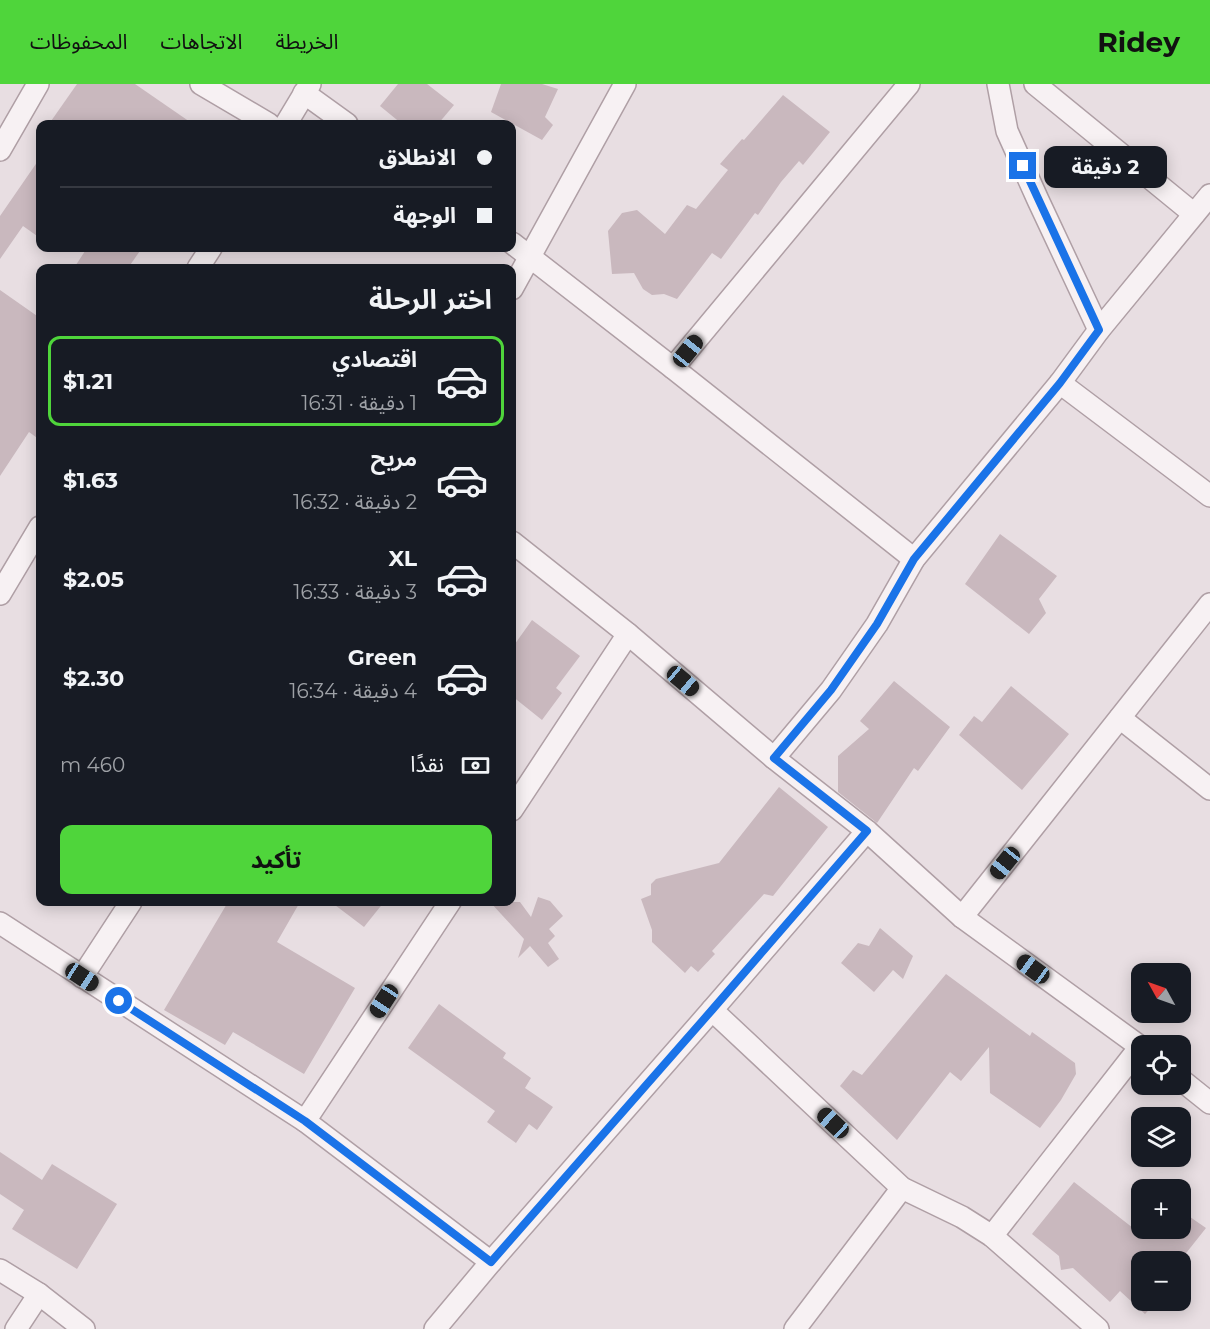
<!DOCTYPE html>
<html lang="ar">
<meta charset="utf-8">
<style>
body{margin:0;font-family:Montserrat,"Noto Sans Arabic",sans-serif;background:#242831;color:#f1f3f6;direction:rtl;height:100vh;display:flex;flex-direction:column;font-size:22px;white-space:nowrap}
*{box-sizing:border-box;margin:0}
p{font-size:20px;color:#9ea1a6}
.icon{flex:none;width:33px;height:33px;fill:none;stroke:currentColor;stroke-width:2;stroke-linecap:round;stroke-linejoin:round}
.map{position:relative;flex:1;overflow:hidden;direction:ltr}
.drawer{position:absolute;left:36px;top:180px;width:480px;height:642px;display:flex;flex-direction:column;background:#171b24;border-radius:12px;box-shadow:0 3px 15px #0003;direction:rtl}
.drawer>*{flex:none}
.guide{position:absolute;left:36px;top:36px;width:480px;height:132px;border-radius:12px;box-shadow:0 3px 15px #0003;direction:rtl;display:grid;align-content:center;height:132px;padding:0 24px;background:#171b24}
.needle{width:39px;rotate:310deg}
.buttons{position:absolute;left:1131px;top:879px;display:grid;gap:12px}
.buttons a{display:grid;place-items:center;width:60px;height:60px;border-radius:12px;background:#171b24;box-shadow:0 3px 15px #0003;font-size:30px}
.end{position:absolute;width:27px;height:27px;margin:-14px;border:8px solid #1a73e8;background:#fff;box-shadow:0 0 0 3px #fff}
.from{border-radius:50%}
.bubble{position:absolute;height:42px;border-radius:12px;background:#171b24;box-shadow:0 3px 15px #0003;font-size:20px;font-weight:700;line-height:42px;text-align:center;direction:rtl}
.car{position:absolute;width:18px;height:36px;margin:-18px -9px;border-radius:8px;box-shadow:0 0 4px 2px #0007;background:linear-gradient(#222 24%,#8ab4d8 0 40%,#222 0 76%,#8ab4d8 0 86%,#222 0)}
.guide b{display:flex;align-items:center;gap:21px;height:57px;font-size:22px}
.guide b+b{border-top:2px solid #363941}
.guide i{width:15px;height:15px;background:#f1f3f6}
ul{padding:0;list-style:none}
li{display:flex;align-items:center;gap:18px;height:90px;margin:0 12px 9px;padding:0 12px;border:3px solid transparent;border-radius:12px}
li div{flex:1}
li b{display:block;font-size:22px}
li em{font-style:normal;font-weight:700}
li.active{border-color:#4fd53b}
li>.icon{width:54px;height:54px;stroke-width:1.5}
h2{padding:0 24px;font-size:27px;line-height:72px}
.pay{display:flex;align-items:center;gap:15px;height:66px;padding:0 24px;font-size:22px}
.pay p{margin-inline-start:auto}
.button{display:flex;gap:12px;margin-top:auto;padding:12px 24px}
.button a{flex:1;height:69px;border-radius:12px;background:#4fd53b;color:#111;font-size:24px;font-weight:700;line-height:69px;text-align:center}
header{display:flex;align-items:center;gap:36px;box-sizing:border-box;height:84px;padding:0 30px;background:#4fd53b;color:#111}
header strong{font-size:28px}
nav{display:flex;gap:33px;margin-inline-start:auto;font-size:21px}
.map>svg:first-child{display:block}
</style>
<header>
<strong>Ridey</strong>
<nav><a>الخريطة</a><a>الاتجاهات</a><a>المحفوظات</a></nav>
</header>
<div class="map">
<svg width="1210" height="1245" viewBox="0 0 1210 1245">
<rect width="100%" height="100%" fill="#e8dee2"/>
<!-- building -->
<g fill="#c9b8be">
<path d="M 77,0 L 135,0 L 193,40 L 49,40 Z"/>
<path d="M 398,0 L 427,0 L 454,21 L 438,40 L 402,40 L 380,22 Z"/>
<path d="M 501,0 L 542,0 L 558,5 L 545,33 L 553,41 L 542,56 L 491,28 Z"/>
<path d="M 783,11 L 830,48 L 803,81 L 799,77 L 781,98 L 758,131 L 755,129 L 721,175 L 712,169 L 677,215 L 664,210 L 652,211 L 643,205 L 634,189 L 612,190 L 608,147 L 622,129 L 637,126 L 665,150 L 687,121 L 696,125 L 728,86 L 720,80 L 742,55 L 744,56 Z"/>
<path d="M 40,74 L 40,154 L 23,142 L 0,175 L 0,132 Z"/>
<path d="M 87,164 L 142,164 L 128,184 L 74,184 Z"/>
<path d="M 0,206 L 40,234 L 40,356 L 29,348 L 0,392 Z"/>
<path d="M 1000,450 L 1057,492 L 1039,515 L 1046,529 L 1029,550 L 965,500 Z"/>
<path d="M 532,536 L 580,572 L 556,604 L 562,609 L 542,636 L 512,612 L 512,564 Z"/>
<path d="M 894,597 L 950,643 L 918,687 L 914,684 L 877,739 L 838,708 L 838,672 L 869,645 L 860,637 Z"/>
<path d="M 1011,602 L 1069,650 L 1022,706 L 959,651 L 974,632 L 982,638 Z"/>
<path d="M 779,703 L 828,743 L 773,812 L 764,810 L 712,867 L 715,870 L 698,888 L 691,882 L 685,889 L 652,858 L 652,846 L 641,815 L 651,811 L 651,800 L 656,795 L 719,779 Z"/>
<path d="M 538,813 L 550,817 L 563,832 L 549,845 L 555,852 L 548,859 L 559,875 L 548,883 L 530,862 L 518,874 L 524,855 L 490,818 L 520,818 L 531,833 Z"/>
<path d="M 228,818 L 300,818 L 277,858 L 355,904 L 304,990 L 233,948 L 225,961 L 164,926 Z"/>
<path d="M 331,818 L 384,818 L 364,843 Z"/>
<path d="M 880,844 L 913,872 L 903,895 L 893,886 L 874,908 L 841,879 L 858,859 L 869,862 Z"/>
<path d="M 946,890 L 1030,952 L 1032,948 L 1075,979 L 1076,990 L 1061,1016 L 1040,1044 L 990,1009 L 989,963 L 961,997 L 950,988 L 897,1056 L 840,1002 L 853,986 L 862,991 Z"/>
<path d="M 439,920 L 506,969 L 503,974 L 531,994 L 525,1004 L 553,1023 L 537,1046 L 529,1040 L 516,1059 L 487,1038 L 495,1027 L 408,964 Z"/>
<path d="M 0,1068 L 42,1096 L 52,1080 L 117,1120 L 77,1185 L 12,1145 L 24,1126 L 0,1110 Z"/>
<path d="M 1074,1098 L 1133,1144 L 1180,1144 L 1180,1126 L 1206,1144 L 1179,1178 L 1142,1178 L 1142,1216 L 1158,1216 L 1145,1230 L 1120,1207 L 1110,1218 L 1073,1184 L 1061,1186 L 1059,1172 L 1032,1150 Z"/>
</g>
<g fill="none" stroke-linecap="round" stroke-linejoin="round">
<defs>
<g id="street">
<path d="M 201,0 L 269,40"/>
<path d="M 998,0 L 1007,47 L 1038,116 L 1099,246"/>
<path d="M 1035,0 L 1194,130"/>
<path d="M 304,9 L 347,40"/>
<path d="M 286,40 L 310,0"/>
<path d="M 0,66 L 38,0"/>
<path d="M 512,159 L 673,284 L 914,475"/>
<path d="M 198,184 L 211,164"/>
<path d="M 512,205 L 625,0"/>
<path d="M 673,284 L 909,0"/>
<path d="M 1060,299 L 1210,412"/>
<path d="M 512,458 L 628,550 L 774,674 L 867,747 L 962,833 L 1142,964"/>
<path d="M 0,510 L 40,443"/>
<path d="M 1120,634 L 1210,705"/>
<path d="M 774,674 L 831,606 L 877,540 L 914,475 L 1060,299 L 1099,246 L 1210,111"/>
<path d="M 512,726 L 628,550"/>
<path d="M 962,833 L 1210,520"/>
<path d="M 0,839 L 305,1037 L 491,1178"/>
<path d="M 82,893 L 131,818"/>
<path d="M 712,926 L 902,1104 L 962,1133 L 992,1152 L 1098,1245"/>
<path d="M 1180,995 L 1210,1019"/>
<path d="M 305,1037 L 450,818"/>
<path d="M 992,1152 L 1140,963"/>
<path d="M 0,1186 L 39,1210 L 84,1245"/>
<path d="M 16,1245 L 39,1210"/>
<path d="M 435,1245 L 491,1178 L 712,926 L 867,747"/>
<path d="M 795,1245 L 902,1104"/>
</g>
</defs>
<!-- street casing -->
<use href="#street" stroke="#af9fa5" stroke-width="24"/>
<!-- street -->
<use href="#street" stroke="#f7f1f3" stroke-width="21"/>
</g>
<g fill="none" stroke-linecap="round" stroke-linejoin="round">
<!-- route -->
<path stroke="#1a73e8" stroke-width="8" d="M 119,917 L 305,1037 L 491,1178 L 712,926 L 867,747 L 774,674 L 831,606 L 877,540 L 914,475 L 1060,299 L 1099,246 L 1023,82"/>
</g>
</svg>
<div class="buttons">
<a><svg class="needle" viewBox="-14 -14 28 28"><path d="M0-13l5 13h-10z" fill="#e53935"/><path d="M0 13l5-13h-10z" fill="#9ea1a6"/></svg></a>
<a><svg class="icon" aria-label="locate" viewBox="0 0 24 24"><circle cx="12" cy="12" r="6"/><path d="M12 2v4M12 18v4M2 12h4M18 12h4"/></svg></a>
<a><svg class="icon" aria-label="layers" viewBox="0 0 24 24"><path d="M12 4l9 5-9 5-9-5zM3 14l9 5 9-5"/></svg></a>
<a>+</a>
<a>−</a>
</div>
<i class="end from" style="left:119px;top:917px"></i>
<i class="end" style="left:1023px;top:82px"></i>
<div class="bubble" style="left:1044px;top:62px;width:123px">2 دقيقة</div>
<i class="car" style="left:688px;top:267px;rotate:39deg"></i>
<i class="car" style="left:683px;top:597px;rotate:130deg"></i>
<i class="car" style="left:1005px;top:779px;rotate:219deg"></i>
<i class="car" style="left:1033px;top:885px;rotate:306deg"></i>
<i class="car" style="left:82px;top:893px;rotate:123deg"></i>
<i class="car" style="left:384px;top:917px;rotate:213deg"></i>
<i class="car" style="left:833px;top:1039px;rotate:313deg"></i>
<div class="guide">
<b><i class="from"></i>الانطلاق</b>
<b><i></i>الوجهة</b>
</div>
<section class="drawer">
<h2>اختر الرحلة</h2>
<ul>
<li class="active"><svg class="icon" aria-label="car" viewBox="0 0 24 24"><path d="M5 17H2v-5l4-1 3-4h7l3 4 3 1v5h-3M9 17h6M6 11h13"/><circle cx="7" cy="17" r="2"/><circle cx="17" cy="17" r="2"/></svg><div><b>اقتصادي</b><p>1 دقيقة · 16:31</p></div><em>$1.21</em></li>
<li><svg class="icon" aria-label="car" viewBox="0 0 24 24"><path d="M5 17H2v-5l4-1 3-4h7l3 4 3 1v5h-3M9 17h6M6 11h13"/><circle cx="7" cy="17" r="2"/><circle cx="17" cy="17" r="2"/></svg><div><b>مريح</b><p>2 دقيقة · 16:32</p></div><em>$1.63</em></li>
<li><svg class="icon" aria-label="car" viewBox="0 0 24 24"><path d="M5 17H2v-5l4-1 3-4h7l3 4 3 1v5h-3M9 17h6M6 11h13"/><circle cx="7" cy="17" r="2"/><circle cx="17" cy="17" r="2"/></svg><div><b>XL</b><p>3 دقيقة · 16:33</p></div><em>$2.05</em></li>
<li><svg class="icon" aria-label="car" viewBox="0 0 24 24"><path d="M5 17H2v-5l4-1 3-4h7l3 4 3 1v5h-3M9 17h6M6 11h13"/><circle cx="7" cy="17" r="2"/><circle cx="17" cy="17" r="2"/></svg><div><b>Green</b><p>4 دقيقة · 16:34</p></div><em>$2.30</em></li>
</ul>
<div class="pay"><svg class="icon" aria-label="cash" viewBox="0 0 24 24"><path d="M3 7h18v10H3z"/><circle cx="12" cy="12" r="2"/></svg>نقدًا<p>460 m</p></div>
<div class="button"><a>تأكيد</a></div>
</section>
</div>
